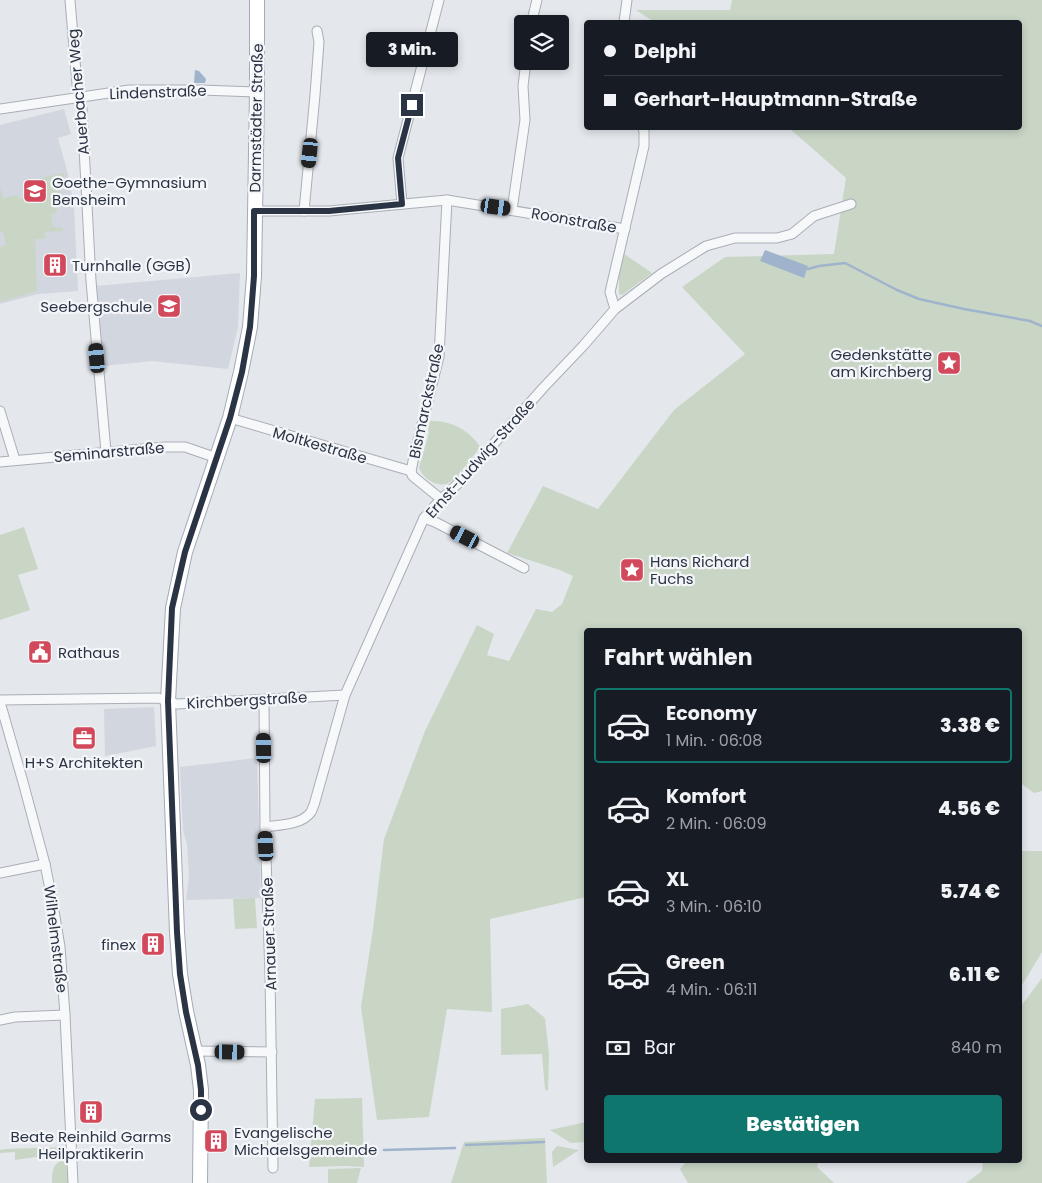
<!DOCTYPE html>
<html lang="de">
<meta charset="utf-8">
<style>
body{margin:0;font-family:Poppins,sans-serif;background:#242831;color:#f1f3f6;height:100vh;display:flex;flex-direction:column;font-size:19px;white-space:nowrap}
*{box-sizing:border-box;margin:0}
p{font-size:16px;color:#9ea1a6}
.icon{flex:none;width:28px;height:28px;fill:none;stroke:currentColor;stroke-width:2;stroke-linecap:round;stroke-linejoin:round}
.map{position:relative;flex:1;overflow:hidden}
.panel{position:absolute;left:584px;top:628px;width:438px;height:535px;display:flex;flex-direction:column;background:#171b24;border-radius:5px;box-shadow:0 2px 8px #0003}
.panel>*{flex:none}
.guide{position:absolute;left:584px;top:20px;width:438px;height:110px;border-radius:5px;box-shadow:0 2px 8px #0003;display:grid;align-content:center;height:110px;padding:0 20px;background:#171b24}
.buttons{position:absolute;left:514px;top:15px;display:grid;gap:10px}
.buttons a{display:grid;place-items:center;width:55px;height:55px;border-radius:5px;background:#171b24;box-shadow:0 2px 8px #0003;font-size:25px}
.end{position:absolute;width:22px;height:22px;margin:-11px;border:6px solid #2b3445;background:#fff;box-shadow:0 0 0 2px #fff}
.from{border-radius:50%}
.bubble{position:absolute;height:35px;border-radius:5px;background:#171b24;box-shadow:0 2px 8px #0003;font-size:16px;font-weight:800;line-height:35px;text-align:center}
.car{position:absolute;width:15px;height:30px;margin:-15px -8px;border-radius:6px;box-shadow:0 0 4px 1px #0007;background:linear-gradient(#222 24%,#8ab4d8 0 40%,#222 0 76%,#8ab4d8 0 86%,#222 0)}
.guide b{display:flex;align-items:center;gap:18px;height:48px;font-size:19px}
.guide b+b{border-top:1px solid #363941}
.guide i{width:12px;height:12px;background:#f1f3f6}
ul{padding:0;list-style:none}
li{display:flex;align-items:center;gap:15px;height:75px;margin:0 10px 8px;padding:0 10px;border:2px solid transparent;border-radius:5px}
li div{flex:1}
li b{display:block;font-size:19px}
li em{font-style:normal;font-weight:800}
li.selected{border-color:#0f766e}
li>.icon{width:45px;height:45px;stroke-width:1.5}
h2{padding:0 20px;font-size:22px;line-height:60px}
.pay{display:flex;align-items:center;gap:12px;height:55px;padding:0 20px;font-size:19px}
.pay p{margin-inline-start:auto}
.cta{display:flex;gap:10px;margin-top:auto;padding:10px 20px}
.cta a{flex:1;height:58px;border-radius:5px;background:#0f766e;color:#fff;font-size:20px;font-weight:800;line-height:58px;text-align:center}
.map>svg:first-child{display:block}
</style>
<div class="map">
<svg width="1042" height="1183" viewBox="0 0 1042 1183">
<rect width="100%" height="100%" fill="#e4e7ec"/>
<!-- built -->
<g fill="#d2d6de">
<path d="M 64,109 L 71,134 L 58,138 L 68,174 L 74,207 L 78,291 L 38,294 L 0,304 L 0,125 Z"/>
<path d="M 240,273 L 238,327 L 228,369 L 152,361 L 104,366 L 96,286 Z"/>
<path d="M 154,707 L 156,746 L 105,756 L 104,709 Z"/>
<path d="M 257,758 L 261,898 L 186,900 L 189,875 L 187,845 L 183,830 L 180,767 Z"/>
</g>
<!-- green -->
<g fill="#c9d6c5">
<path d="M 732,0 L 1042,0 L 1042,791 L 1034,793 L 1019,782 L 1019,630 L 586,630 L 586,897 L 490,919 L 492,1012 L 447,1009 L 429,1117 L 377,1120 L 361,1007 L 373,929 L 384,839 L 425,731 L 477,625 L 494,634 L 487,655 L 509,661 L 536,609 L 552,612 L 562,604 L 573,576 L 560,570 L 507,553 L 543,486 L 598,509 L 674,410 L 745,354 L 682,287 L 725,257 L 834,254 L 846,178 L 789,128 L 1019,128 L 1019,22 L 654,22 L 636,10 L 730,10 Z"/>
<path d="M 63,173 L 65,184 L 58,186 L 61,194 L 55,201 C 59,205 58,209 55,213 L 52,214 L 51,218 L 53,227 L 63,228 L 63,231 L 45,232 L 45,239 L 35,239 L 37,291 L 0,302 L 0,247 L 6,245 L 3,232 L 0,232 L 0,187 L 3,198 L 18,195 L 19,199 L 30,197 L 28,192 L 32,191 L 29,181 Z"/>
<path d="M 624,254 L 652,273 L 622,295 L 619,294 L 619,274 Z"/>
<path d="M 430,421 C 450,420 470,430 480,447 C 473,456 460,474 452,481 C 440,490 424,480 419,468 L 429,433 L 428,428 Z"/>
<path d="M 24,527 L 38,569 L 18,575 L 30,610 L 0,620 L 0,535 Z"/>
<path d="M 1019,851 L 1042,851 L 1042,952 L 1019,990 Z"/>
<path d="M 255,898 L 257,928 L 235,929 L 233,899 Z"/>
<path d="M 1042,978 L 1042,1183 L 966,1183 L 982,1171 L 983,1160 L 1019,1160 L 1019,1009 Z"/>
<path d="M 528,1004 L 545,1018 L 549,1054 L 548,1090 L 547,1091 L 545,1089 L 542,1054 L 501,1055 L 501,1009 Z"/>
<path d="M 362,1098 L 364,1167 L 345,1166 L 309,1167 L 315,1099 Z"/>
<path d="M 586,1122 L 586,1142 L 571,1143 L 550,1130 Z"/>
<path d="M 545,1138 L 547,1183 L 451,1183 L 464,1142 Z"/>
<path d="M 557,1146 L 579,1150 L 553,1167 L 552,1152 Z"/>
<path d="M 65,1147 L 50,1155 L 15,1160 L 15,1152 L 0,1153 L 0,1150 L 5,1149 Z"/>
<path d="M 688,1160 L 819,1160 L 817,1167 L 834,1183 L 688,1183 L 680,1169 Z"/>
<path d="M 60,1161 L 66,1161 L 68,1183 L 52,1183 C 52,1174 52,1166 60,1161 Z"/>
<path d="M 361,1168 L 357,1183 L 328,1183 L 328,1169 Z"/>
</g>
<!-- water -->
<g fill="#9fb4cc">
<path d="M 195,70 L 199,71 L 206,79 L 205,83 L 194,83 Z"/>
<path d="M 765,250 L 808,266 L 804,278 L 760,261 Z"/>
</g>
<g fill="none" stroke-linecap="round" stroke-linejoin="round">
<!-- stream -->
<g stroke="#9fb4cc" stroke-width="2.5">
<path d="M 808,269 L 819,266 L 845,263 L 897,290 L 919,299 L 964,309 L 1030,321 L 1042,326"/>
<path d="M 466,1145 L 544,1142"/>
<path d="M 384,1150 L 455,1148"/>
</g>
<defs>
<g id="minor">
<path d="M 70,0 L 77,84 L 82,109 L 91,281 L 106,452"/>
<path d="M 624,22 L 627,0"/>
<path d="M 531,24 L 537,0"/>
<path d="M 0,109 L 129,90 L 201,90 L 257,92"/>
<path d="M 402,204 L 398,158 L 439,0"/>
<path d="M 512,210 L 525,120 L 523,86 L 526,61"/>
<path d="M 254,211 L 329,211 L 447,200 L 625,229"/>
<path d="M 304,211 L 315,95 L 319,42 L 317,31"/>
<path d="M 615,309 L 661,274 L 706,246 L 735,238 L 777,238 L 792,234 L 814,216 L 851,204"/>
<path d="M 0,411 L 15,460"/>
<path d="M 230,418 L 411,471"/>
<path d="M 0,462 L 165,447 L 185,447 L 217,458"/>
<path d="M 441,499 L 415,478 L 412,475 L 411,471 L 415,452 L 439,357 L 447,200"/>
<path d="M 424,518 L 435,522 L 524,568"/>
<path d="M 0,700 L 158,698 L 177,704 L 345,695"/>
<path d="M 264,700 L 265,827 L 270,974 L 273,1168"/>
<path d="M 0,702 L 23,782 L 45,864 L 52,899 L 60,947 L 65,1015 L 73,1183"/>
<path d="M 265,827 C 279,825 302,825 311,812 C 312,810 313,807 314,805 L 345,695 L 424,518 L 441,499 L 461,481 L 543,388 L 583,346 L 615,309 L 610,292 L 644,146 L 644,132 L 643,128"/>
<path d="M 0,873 L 45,864"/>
<path d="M 0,1020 L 15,1017 L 65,1015"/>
<path d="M 195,1051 L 272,1052"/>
</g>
<path id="primary" d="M 200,1183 L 201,1090 L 198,1065 L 186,1011 L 180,974 L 177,932 L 168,701 L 173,608 L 185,552 L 230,418 L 241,372 L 250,327 L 254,276 L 257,92 L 257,0"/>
</defs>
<!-- minor casing -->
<use href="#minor" stroke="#a9aeb7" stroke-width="11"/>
<!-- primary casing -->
<use href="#primary" stroke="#a3abb8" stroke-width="16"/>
<!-- minor -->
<use href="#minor" stroke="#f7f8fa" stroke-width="9"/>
<!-- primary -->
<use href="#primary" stroke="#fff" stroke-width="14"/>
</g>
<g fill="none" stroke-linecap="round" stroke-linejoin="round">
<!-- route -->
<path stroke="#2b3445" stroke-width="6" d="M 201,1110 L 201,1090 L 198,1065 L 186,1012 L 180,974 L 177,932 L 168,701 L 172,608 L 185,552 L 230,418 L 242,372 L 250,327 L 254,276 L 254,211 L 329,211 L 402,204 L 398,158 L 412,105"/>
</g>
<!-- icons -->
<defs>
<symbol id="school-square" viewBox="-11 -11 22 22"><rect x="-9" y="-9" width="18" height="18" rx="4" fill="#d1495b" stroke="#f4f6f9"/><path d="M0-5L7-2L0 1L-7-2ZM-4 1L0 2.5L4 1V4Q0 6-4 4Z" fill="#fff"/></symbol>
<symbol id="building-square" viewBox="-11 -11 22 22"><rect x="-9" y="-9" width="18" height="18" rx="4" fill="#d1495b" stroke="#f4f6f9"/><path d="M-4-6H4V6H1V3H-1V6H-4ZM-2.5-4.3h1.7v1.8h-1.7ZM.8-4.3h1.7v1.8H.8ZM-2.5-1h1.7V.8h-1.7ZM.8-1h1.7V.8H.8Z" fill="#fff"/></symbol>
<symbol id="sight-square" viewBox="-11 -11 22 22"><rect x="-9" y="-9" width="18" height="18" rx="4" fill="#d1495b" stroke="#f4f6f9"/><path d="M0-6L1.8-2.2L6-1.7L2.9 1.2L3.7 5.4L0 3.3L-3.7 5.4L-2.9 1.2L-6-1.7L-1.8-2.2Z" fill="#fff"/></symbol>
<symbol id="civic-square" viewBox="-11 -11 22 22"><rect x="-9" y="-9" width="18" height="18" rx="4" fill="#d1495b" stroke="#f4f6f9"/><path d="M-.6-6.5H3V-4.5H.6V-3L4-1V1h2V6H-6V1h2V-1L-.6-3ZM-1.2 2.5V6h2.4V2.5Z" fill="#fff"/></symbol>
<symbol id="office-square" viewBox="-11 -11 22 22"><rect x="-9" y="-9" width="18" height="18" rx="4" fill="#d1495b" stroke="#f4f6f9"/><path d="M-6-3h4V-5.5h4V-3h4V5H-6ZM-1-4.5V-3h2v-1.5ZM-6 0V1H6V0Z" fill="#fff"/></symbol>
</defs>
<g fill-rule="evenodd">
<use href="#school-square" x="21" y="177" width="28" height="28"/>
<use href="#building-square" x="41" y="251" width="28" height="28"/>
<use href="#school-square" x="155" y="292" width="28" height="28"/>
<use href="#sight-square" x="935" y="349" width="28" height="28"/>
<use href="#sight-square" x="618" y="556" width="28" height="28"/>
<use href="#civic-square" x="26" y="638" width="28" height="28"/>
<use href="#office-square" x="70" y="724" width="28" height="28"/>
<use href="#building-square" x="139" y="930" width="28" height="28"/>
<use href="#building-square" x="77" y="1098" width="28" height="28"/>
<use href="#building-square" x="202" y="1127" width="28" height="28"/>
</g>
<g text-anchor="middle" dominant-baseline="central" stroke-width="4.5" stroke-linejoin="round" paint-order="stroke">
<!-- street labels -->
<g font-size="15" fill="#2b3445" stroke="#f4f6f9">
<text transform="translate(78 92) rotate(-95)">Auerbacher Weg</text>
<text transform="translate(158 92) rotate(-2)">Lindenstraße</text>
<text transform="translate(256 118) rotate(-89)">Darmstädter Straße</text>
<text transform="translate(574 220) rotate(10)">Roonstraße</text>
<text transform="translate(426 401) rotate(-78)">Bismarckstraße</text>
<text transform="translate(320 445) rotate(16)">Moltkestraße</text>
<text transform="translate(109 452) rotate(-5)">Seminarstraße</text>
<text transform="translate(480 458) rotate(-48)">Ernst-Ludwig-Straße</text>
<text transform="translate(247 700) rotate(-3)">Kirchbergstraße</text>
<text transform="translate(269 934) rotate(-92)">Arnauer Straße</text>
<text transform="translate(56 939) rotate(83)">Wilhelmstraße</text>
</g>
<!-- poi labels -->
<g font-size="15" fill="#2b3445" stroke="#f4f6f9" text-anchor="start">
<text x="52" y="182">Goethe-Gymnasium<tspan x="52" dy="17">Bensheim</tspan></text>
<text x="72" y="265">Turnhalle (GGB)</text>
<text x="152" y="306" text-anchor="end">Seebergschule</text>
<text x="932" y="354" text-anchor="end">Gedenkstätte<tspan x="932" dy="17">am Kirchberg</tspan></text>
<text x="650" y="561">Hans Richard<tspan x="650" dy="17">Fuchs</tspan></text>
<text x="58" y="652">Rathaus</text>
<text x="84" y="762" text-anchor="middle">H+S Architekten</text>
<text x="136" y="944" text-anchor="end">finex</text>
<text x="234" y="1132">Evangelische<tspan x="234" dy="17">Michaelsgemeinde</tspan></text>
<text x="91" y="1136" text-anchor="middle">Beate Reinhild Garms<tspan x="91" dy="17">Heilpraktikerin</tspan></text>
</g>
</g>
</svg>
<div class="buttons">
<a><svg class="icon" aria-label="layers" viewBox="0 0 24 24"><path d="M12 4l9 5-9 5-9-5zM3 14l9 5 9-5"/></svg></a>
</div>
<i class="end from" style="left:201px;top:1110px"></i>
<i class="end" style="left:412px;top:105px"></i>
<div class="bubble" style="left:366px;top:32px;width:92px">3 Min.</div>
<i class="car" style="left:310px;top:153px;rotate:186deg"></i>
<i class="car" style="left:496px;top:207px;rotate:98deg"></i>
<i class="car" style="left:97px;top:358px;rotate:355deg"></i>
<i class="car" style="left:465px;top:537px;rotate:297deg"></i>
<i class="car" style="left:264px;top:748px;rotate:359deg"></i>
<i class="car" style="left:266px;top:846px;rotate:357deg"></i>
<i class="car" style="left:230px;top:1052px;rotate:91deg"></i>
<div class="guide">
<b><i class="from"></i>Delphi</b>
<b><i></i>Gerhart-Hauptmann-Straße</b>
</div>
<section class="panel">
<h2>Fahrt wählen</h2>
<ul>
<li class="selected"><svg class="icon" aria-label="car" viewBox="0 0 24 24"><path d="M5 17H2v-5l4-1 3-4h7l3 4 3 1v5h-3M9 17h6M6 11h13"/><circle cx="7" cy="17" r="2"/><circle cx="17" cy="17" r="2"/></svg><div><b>Economy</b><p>1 Min. · 06:08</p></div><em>3.38 €</em></li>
<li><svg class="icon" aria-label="car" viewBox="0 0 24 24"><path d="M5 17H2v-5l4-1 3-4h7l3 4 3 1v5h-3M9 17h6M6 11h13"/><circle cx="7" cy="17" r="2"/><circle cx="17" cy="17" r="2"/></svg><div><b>Komfort</b><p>2 Min. · 06:09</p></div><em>4.56 €</em></li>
<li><svg class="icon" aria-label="car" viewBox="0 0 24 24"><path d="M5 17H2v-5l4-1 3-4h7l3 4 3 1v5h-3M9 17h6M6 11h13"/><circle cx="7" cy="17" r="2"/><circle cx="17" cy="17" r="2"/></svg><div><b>XL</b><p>3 Min. · 06:10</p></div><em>5.74 €</em></li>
<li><svg class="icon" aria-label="car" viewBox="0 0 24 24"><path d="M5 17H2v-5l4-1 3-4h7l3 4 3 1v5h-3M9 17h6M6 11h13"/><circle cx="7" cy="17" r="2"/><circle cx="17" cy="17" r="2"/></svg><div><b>Green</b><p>4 Min. · 06:11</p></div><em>6.11 €</em></li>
</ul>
<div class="pay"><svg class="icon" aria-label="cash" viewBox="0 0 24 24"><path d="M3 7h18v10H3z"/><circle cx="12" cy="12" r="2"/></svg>Bar<p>840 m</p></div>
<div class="cta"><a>Bestätigen</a></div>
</section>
</div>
